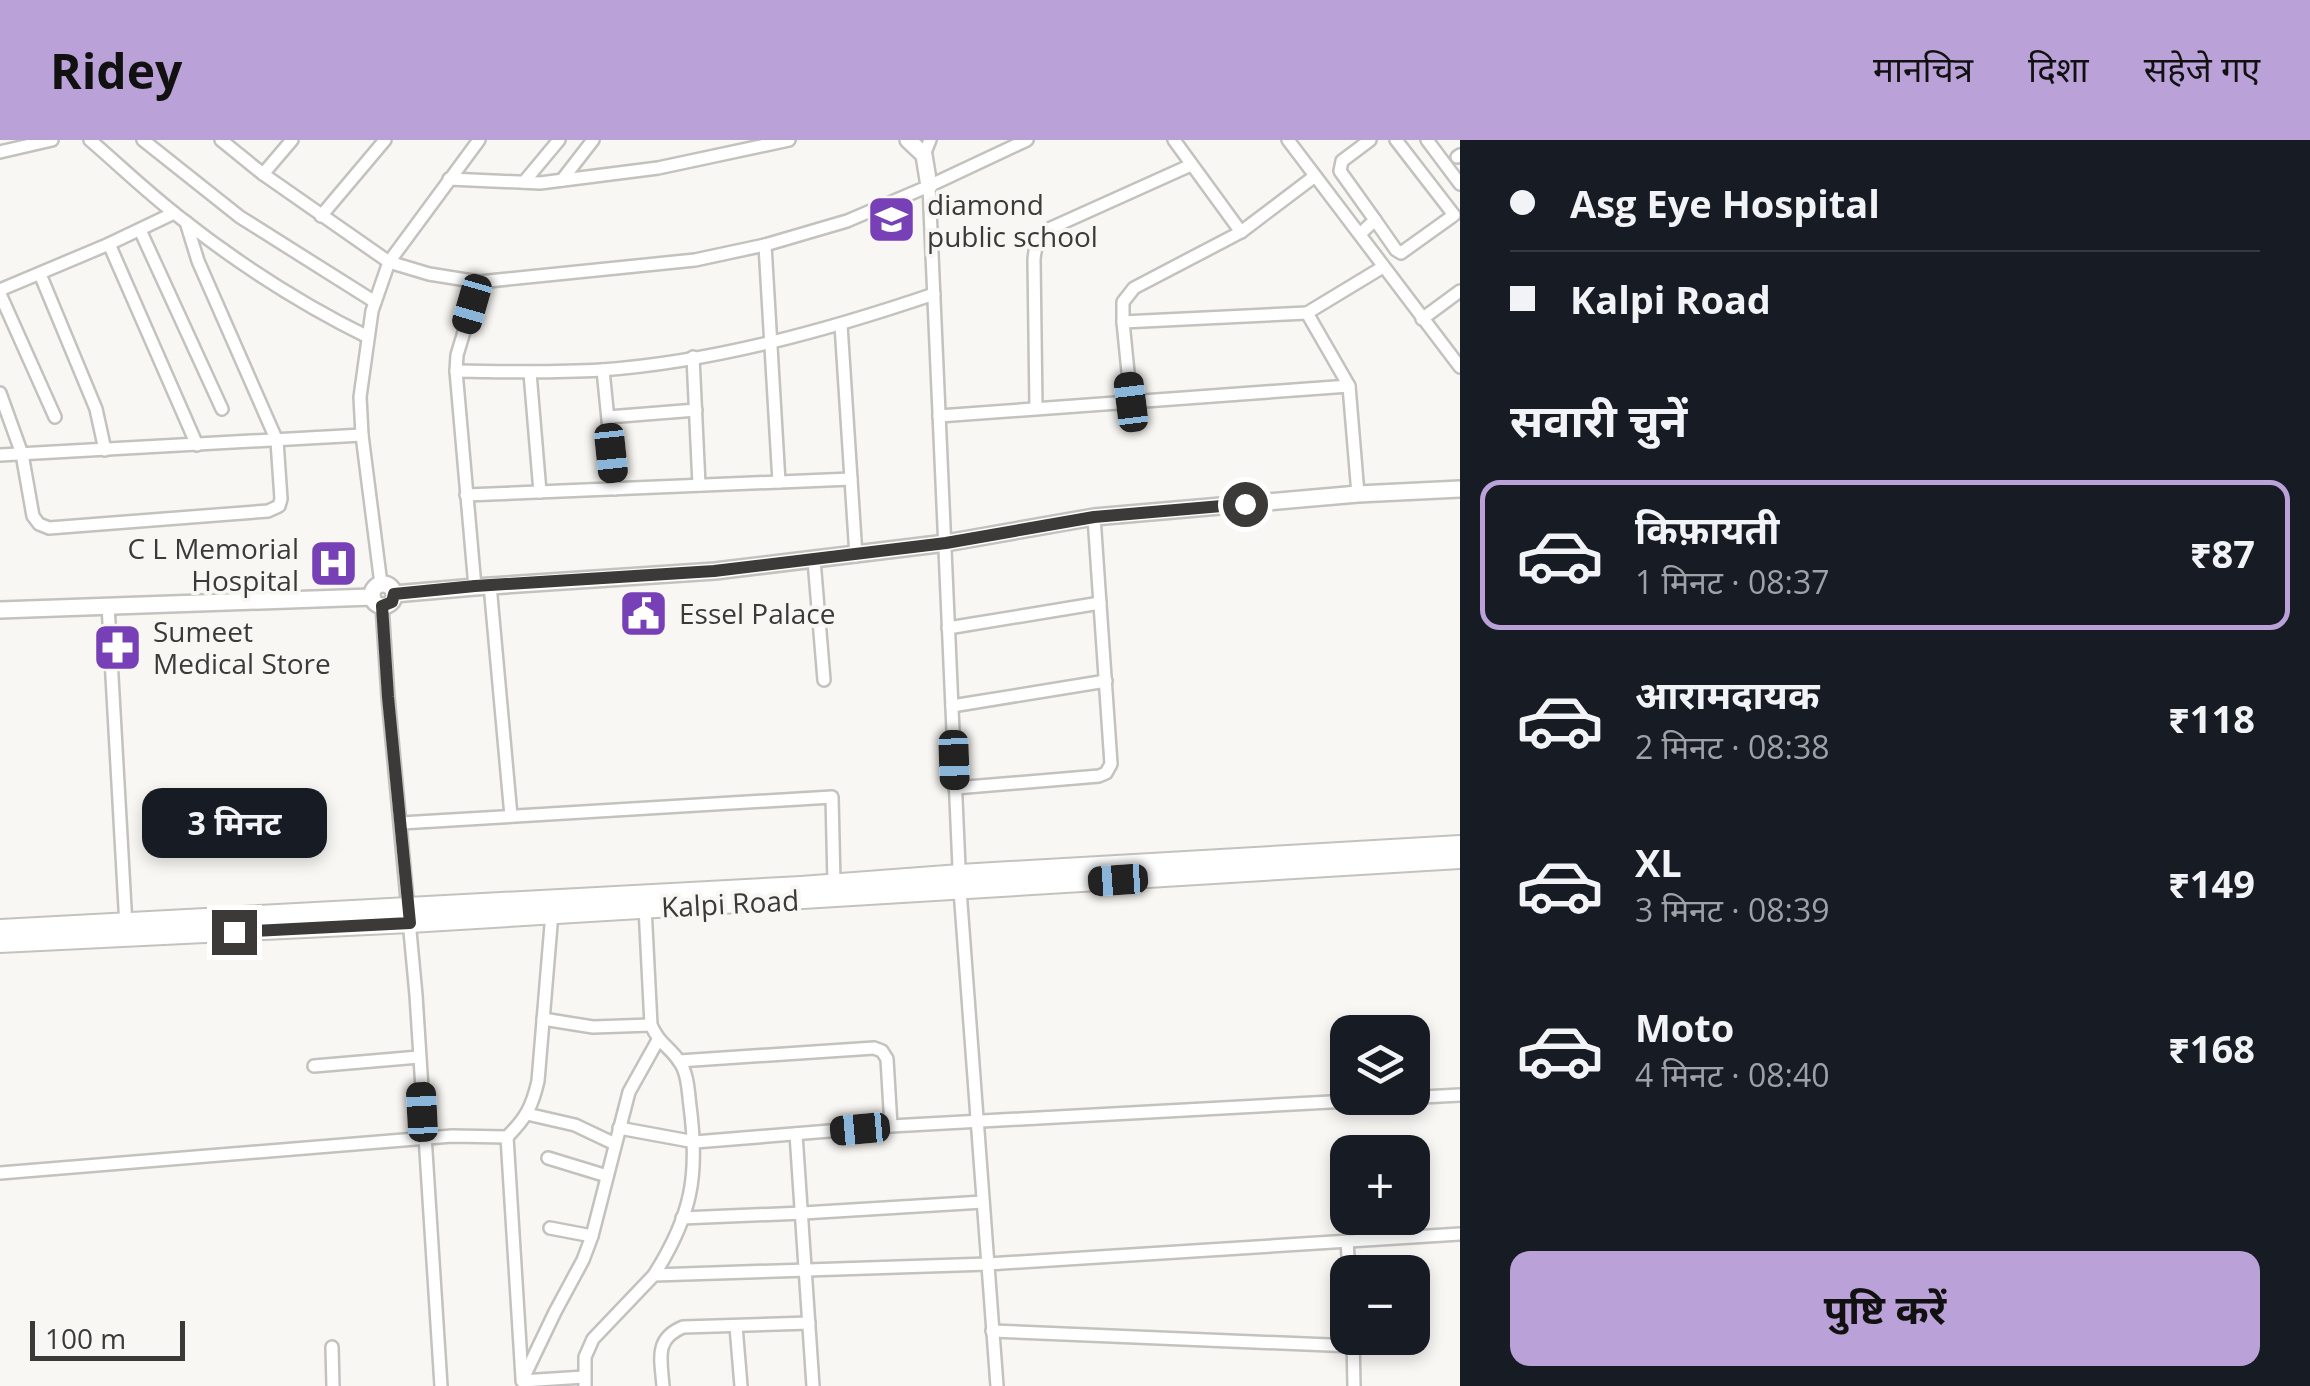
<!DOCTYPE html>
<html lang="hi">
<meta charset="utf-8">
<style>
body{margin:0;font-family:"Open Sans","Noto Sans Devanagari",sans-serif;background:#20242c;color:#f1f3f6;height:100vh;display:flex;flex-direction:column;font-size:38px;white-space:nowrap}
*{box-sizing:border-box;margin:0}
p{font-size:32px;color:#9ea1a6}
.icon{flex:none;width:55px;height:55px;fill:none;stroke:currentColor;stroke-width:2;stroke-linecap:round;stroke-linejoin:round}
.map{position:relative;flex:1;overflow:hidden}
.sheet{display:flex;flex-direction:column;background:#171b24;width:850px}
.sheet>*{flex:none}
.top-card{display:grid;align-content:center;height:220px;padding:0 50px;background:#171b24}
.tools{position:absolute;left:1330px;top:875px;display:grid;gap:20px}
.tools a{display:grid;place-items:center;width:100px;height:100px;border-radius:20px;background:#171b24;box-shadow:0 5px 15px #0003;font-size:50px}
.scale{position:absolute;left:30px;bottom:25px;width:155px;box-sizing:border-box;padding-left:10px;border:5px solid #3b3a38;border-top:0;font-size:28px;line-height:35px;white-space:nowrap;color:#3b3a38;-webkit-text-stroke:8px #f9f7f3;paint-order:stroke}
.end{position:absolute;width:45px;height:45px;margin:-22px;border:12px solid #3b3a38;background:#fff;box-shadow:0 0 0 5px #fff}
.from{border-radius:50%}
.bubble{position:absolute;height:70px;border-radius:20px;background:#171b24;box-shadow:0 5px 15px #0003;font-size:32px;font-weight:700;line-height:70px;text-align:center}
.car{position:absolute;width:30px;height:60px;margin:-30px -15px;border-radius:12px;box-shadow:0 0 8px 2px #0007;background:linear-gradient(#222 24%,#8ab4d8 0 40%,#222 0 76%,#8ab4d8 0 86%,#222 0)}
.top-card b{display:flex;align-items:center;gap:35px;height:95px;font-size:38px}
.top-card b+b{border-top:2px solid #363941}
.top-card i{width:25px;height:25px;background:#f1f3f6}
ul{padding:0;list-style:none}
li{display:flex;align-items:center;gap:30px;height:150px;margin:0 20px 15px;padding:0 30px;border:5px solid transparent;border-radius:20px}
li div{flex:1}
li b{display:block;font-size:38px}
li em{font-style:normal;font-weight:700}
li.active{border-color:#baa2d9}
li>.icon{width:90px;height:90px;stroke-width:1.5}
h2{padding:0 50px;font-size:45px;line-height:120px}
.primary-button{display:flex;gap:20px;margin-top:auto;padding:20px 50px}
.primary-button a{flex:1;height:115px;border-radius:20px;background:#baa2d9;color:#111;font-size:40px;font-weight:700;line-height:115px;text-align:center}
header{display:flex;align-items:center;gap:60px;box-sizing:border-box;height:140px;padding:0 50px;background:#baa2d9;color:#111}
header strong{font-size:48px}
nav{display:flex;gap:55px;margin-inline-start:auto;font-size:35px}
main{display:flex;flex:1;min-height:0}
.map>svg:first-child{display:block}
</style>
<header>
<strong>Ridey</strong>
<nav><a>मानचित्र</a><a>दिशा</a><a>सहेजे गए</a></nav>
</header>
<main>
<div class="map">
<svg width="1460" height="1246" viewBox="0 0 1460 1246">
<rect width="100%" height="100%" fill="#f9f7f3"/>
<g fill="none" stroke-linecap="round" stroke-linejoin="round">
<defs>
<g id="minor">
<path d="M 90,0 C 119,25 147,52 178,76 C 236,122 301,164 368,197"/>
<path d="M 143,0 L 240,77 L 375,162"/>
<path d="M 221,0 L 263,34 L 389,122 L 429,134 L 479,142 L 695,120 L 765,105 L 847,81 L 929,46 L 1027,0"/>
<path d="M 1174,0 L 1241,92"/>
<path d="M 1288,0 L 1460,227"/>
<path d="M 1370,0 L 1342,21 L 1340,31 L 1375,80"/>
<path d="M 1427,0 L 1460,44"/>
<path d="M 0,12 L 52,0"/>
<path d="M 924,15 L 930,0"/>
<path d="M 1457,17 L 1460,15"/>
<path d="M 263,34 L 292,0"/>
<path d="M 449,39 L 540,43 L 658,28 L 789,0"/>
<path d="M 562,40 L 593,0"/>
<path d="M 524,42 L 559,0"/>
<path d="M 929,46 L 960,750 L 997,1246"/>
<path d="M 321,76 L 385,0"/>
<path d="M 140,90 L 222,269"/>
<path d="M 1360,94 L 1375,80 L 1396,110 L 1401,113 L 1454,75 L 1396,0"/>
<path d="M 109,104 L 197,305"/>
<path d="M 765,105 L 779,342"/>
<path d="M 40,134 L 96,269 L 105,310"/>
<path d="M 0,150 L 109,104 L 174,73"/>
<path d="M 0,154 L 55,277"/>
<path d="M 1422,179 L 1460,151"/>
<path d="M 1123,182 L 1123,162 L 1134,148 L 1241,92 L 1315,36"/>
<path d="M 841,185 L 856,416"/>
<path d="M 693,217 L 699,345"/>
<path d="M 603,230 L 615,349"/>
<path d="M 456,231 C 504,232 552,233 601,230 C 713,222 828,190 934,154"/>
<path d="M 530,233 L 540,352"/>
<path d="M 1349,246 L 1307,173 L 1383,127"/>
<path d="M 0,253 L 22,314 L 33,376 L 39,384 L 49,388 L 268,371 L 279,366 L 281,359 L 277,301 L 198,121 L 186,82"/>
<path d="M 1131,262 L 1123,182 L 1307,173"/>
<path d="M 1036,268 L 1034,120 C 1035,104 1039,98 1051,88 L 1191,25"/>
<path d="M 939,276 L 1349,246 L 1358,354"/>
<path d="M 608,277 L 696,270"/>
<path d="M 0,315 L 362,295"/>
<path d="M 466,355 L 851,339"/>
<path d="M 814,420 L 824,540"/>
<path d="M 381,444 L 362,295 L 360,257 L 372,171 L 389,122 L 479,0"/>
<path d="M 490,445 L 511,676"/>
<path d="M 475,447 L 456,231 L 457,215 L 479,142"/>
<path d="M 108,465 L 126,786"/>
<path d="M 382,466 L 388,557 L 416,855 L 441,1246"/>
<path d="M 948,488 L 1100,463"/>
<path d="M 952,566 L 1106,541"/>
<path d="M 955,648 L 1099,636 L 1106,633 L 1111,624 L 1094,377"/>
<path d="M 401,683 L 832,657 L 834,743"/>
<path d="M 645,767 L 651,885 C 660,905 669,906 679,921 C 688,933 688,951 690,966 C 699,1035 692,1075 654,1135"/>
<path d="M 543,879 L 593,887 L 651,885"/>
<path d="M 679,921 L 874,908 L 882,911 L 887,919 L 891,986"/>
<path d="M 314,926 L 419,917"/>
<path d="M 527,974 L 575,985 L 615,1004"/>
<path d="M 619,988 L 695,1002 L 891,986 L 1460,955"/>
<path d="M 796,994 L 813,1246"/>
<path d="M 507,997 L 522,1238"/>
<path d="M 548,1018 L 607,1036"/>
<path d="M 0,1033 L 452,996 L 507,997 C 526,978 532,967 538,941 L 552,773"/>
<path d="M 682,1078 L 803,1073 L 983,1062"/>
<path d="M 550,1088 L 592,1096"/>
<path d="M 1347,1101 L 1349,1132"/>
<path d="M 736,1186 L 741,1246"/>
<path d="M 992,1191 L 1353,1206"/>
<path d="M 1353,1198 L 1354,1246"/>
<path d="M 332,1207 L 333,1246"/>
<path d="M 584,1237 L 522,1241 L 555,1172 L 583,1120 L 592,1096 L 629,952 L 658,900"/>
<path d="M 585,1246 L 585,1217 L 593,1199 L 654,1135 L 988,1124 L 1460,1094"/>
<path d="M 663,1246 C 661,1219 654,1199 683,1187 L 809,1183"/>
</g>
<g id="tertiary">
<path d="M 908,0 L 924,15 L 929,46"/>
<circle cx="383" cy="455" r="11"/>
<path d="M 394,454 L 475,447 L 715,431 L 946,403 L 1094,377 L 1358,354 L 1460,349"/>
<path d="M 0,470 L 372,457"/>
</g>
<g id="secondary">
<path d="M 0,789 L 801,746 L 960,734 L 1460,705"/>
<path d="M 0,803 L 410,783 L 1460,719"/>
</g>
</defs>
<!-- minor casing -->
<use href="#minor" stroke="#c3c2be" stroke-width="16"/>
<!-- tertiary casing -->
<use href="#tertiary" stroke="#c3c2be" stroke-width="20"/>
<!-- secondary casing -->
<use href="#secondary" stroke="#c3c2be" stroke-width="22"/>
<!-- minor -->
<use href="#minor" stroke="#fff" stroke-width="11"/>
<!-- tertiary -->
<use href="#tertiary" stroke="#fff" stroke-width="15"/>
<!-- secondary -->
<use href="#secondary" stroke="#fff" stroke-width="18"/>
</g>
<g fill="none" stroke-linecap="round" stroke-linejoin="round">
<!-- route -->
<path stroke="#3b3a38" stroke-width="12" d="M 234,792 L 410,783 L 388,557 L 382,466 L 392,462 L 394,454 L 475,446 L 714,431 L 946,403 L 1094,377 L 1245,364"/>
</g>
<!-- icons -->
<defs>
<symbol id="school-square" viewBox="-11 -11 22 22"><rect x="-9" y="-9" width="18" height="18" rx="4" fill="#7740b6" stroke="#f9f7f3"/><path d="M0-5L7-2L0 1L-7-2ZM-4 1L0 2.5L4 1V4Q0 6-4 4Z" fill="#fff"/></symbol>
<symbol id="hospital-square" viewBox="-11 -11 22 22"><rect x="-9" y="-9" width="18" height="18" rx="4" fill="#7740b6" stroke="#f9f7f3"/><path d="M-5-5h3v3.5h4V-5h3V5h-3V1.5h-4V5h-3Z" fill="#fff"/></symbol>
<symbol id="civic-square" viewBox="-11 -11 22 22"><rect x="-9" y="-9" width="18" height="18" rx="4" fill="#7740b6" stroke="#f9f7f3"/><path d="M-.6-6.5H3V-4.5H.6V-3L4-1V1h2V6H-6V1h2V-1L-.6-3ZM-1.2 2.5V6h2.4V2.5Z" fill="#fff"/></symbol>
<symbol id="pharmacy-square" viewBox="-11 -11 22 22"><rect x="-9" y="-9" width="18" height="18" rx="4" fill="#7740b6" stroke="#f9f7f3"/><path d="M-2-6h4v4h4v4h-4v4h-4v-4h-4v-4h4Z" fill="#fff"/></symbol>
</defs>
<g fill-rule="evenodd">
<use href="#school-square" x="864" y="52" width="55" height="55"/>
<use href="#hospital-square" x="306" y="396" width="55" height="55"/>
<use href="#civic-square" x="616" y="446" width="55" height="55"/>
<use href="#pharmacy-square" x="90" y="480" width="55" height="55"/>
</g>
<g text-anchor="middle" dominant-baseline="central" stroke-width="8" stroke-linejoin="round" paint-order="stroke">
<!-- poi labels -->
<g font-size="28" fill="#3b3a38" stroke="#f9f7f3" text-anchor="start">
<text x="927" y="64">diamond<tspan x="927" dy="32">public school</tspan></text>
<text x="299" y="408" text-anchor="end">C L Memorial<tspan x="299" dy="32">Hospital</tspan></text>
<text x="679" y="473">Essel Palace</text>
<text x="153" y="491">Sumeet<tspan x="153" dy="32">Medical Store</tspan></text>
</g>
<!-- street labels -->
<g font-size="28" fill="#3b3a38" stroke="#f9f7f3">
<text transform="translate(730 763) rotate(-3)">Kalpi Road</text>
</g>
</g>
</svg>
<div class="tools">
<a><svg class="icon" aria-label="layers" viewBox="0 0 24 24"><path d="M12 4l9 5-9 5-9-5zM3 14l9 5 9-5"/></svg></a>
<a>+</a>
<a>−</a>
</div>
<div class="scale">100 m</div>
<i class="end from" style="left:1245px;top:364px"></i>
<i class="end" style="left:234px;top:792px"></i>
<div class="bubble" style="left:142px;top:648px;width:185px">3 मिनट</div>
<i class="car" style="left:472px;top:164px;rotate:196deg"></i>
<i class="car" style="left:1131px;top:262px;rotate:353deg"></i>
<i class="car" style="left:611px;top:313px;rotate:174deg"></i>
<i class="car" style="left:954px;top:620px;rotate:178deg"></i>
<i class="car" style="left:1118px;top:740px;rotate:266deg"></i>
<i class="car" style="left:422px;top:972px;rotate:357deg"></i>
<i class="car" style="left:860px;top:989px;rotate:265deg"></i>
</div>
<section class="sheet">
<div class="top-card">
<b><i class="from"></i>Asg Eye Hospital</b>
<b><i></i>Kalpi Road</b>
</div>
<h2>सवारी चुनें</h2>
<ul>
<li class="active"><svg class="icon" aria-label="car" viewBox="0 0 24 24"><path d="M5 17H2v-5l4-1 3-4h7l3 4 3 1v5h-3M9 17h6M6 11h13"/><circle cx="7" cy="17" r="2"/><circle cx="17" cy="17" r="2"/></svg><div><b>किफ़ायती</b><p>1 मिनट · 08:37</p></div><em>₹87</em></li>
<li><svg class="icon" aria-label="car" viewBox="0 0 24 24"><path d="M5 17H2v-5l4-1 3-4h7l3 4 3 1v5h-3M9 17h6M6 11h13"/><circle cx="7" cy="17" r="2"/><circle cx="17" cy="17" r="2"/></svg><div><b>आरामदायक</b><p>2 मिनट · 08:38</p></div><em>₹118</em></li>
<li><svg class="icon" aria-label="car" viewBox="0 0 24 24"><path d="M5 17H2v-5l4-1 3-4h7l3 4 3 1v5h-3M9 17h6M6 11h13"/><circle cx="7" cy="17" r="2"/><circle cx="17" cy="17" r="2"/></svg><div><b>XL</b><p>3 मिनट · 08:39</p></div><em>₹149</em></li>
<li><svg class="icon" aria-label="car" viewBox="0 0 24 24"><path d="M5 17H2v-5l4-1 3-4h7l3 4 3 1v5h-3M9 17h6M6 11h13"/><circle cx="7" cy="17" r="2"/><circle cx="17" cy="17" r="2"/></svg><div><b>Moto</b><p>4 मिनट · 08:40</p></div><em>₹168</em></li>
</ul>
<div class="primary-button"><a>पुष्टि करें</a></div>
</section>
</main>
